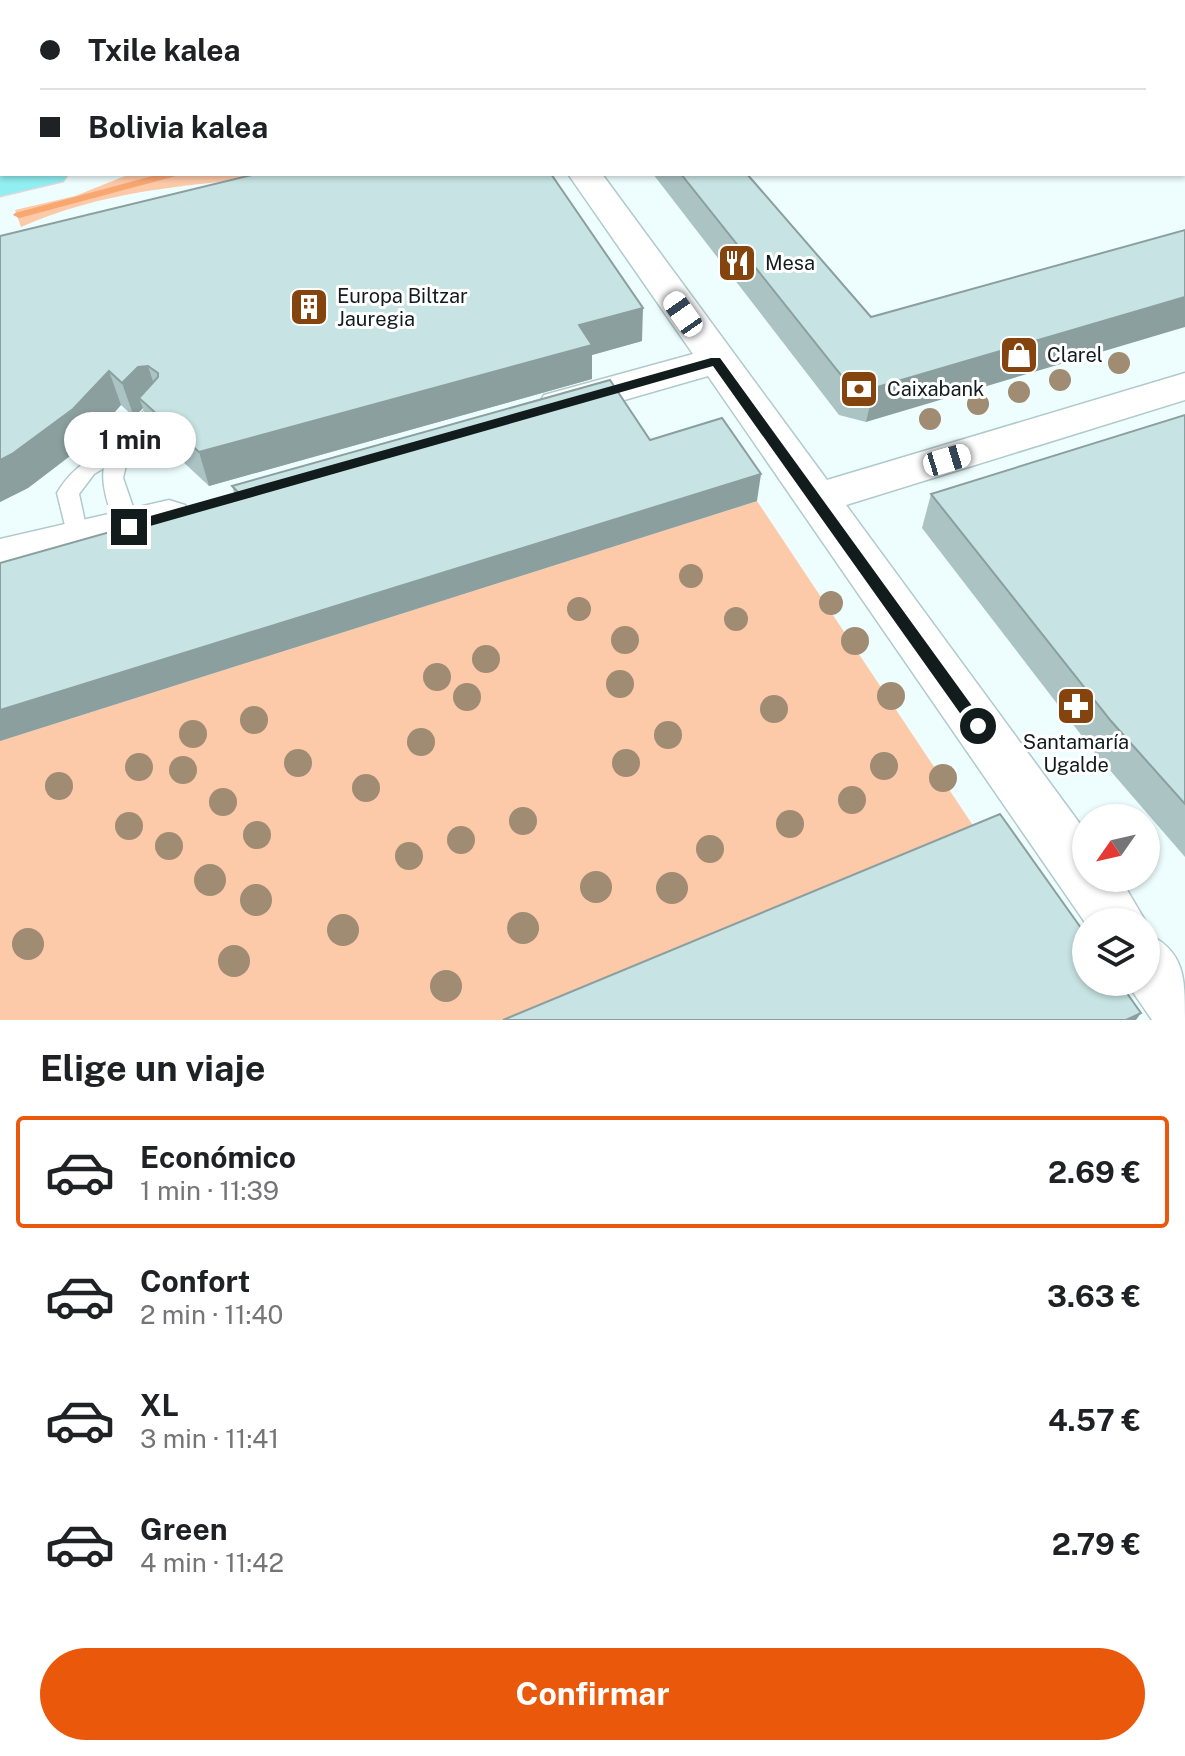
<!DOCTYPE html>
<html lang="es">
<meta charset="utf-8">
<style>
body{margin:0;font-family:"Public Sans",sans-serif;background:#f2f2f2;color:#202124;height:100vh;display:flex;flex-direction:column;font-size:30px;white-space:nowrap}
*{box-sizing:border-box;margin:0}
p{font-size:26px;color:#757577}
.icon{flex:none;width:44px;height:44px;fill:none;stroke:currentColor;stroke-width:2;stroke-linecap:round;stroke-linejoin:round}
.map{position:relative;height:1020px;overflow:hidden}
.drawer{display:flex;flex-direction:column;background:#fff;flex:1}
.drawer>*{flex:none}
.banner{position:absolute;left:0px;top:0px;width:1186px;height:176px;box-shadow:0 2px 6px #0004;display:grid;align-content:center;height:176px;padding:0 40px;background:#fff}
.needle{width:52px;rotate:236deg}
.fabs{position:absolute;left:1072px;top:804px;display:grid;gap:16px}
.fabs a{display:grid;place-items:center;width:88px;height:88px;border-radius:50%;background:#fff;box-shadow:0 2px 6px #0004;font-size:40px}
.end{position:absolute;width:36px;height:36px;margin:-18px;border:10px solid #121c1c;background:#fff;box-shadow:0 0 0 4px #fff}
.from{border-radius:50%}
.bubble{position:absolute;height:56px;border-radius:28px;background:#fff;box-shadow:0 2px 6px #0004;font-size:26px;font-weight:700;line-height:56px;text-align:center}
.car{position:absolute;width:24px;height:48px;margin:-24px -12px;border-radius:10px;box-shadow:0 0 6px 2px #0007;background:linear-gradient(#fff 24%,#345 0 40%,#fff 0 76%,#345 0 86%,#fff 0)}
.banner b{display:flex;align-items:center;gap:28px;height:76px;font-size:30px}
.banner b+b{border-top:2px solid #e0e0e0}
.banner i{width:20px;height:20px;background:#202124}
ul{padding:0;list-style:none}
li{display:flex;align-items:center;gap:24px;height:112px;margin:0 16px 12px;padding:0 24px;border:4px solid transparent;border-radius:8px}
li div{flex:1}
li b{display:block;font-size:30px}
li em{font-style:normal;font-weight:700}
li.selected{border-color:#ea580c}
li>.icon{width:72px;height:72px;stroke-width:1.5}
h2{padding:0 40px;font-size:36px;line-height:96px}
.button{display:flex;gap:16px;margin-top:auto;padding:16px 40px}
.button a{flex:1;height:92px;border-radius:48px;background:#ea580c;color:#fff;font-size:32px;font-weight:700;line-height:92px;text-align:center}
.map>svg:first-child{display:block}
</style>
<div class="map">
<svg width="1185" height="1020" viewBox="0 0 1185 1020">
<rect width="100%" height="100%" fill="#eefeff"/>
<!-- green -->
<g fill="#fcc9a9">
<path d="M 130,174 L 283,174 C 185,188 114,187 21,227 L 15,210 L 75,196 Z"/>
<path d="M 757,501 L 986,845 L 570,1020 L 0,1020 L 0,741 Z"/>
</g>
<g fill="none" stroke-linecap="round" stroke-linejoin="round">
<!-- stream -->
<g fill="#f9a771" fill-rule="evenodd">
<path d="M 950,0 L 966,0 L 965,2 L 949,2 Z"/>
<path d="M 160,174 L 177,174 L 176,176 L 23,217 L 19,218 L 13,215 L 15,213 Z"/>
</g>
<defs>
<path id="service" d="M 157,402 L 167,409 L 129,453 L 123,478 L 140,527 L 137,533 L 129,535 C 112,530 100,484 104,468 L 94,474 L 79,494 L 89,540 L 86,546 L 70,546 L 57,493 C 71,469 87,461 109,446 C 124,436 137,418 150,404 Z"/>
<g id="minor">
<path d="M 459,0 L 487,0 L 488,2 L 460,2 Z"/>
<path d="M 568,174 L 602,174 L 827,480 L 1185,373 L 1185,400 L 846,505 L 1086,832 L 1086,878 L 1120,878 L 1146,922 L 1146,923 L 1086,924 L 708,376 L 558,419 L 544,415 L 538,405 L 544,395 L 693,354 Z"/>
<path d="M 169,500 L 185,505 L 191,516 L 185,527 L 78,557 L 0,573 L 0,539 Z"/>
<path d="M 1146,933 C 1185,951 1185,977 1185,1020 L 1152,1020 L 1126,982 L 1146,982 Z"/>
</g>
<g id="primary">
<path d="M 688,0 L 723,0 L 687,2 Z"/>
<path d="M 771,0 L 807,0 L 770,2 Z"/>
<path d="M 8,174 L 68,174 L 63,181 L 0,196 L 0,176 Z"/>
</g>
</defs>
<!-- service casing -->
<use href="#service" stroke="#b0cacb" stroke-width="3"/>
<!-- minor casing -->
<use href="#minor" stroke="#b0cacb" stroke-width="3"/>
<!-- primary casing -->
<use href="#primary" stroke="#d9dbdb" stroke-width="3"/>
<!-- service -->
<use href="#service" fill="#fff" fill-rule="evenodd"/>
<!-- minor -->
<use href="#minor" fill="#fff" fill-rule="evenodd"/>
<!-- primary -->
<use href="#primary" fill="#91eef1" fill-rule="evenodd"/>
<!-- tram -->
<g stroke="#748081" stroke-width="2">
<path d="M 564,2 L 574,0"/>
<path d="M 600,2 L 609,0"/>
</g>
</g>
<!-- trees -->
<g fill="#a08b73">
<circle cx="1119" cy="363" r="11"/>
<circle cx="1060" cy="380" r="11"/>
<circle cx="1019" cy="392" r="11"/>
<circle cx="978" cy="404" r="11"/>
<circle cx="930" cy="419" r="11"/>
<circle cx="691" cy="576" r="12"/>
<circle cx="831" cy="603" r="12"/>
<circle cx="579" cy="609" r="12"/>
<circle cx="736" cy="619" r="12"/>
<circle cx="625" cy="640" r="14"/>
<circle cx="855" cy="641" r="14"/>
<circle cx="486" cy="659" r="14"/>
<circle cx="437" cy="677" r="14"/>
<circle cx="620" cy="684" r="14"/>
<circle cx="891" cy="696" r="14"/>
<circle cx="467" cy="697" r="14"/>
<circle cx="774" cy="709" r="14"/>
<circle cx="254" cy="720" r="14"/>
<circle cx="193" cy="734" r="14"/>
<circle cx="668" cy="735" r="14"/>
<circle cx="421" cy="742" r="14"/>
<circle cx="298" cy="763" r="14"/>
<circle cx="626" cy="763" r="14"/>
<circle cx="884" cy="766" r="14"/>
<circle cx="139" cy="767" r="14"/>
<circle cx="183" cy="770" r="14"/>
<circle cx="943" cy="778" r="14"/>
<circle cx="59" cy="786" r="14"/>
<circle cx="366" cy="788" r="14"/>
<circle cx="852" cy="800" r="14"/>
<circle cx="223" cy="802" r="14"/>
<circle cx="523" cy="821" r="14"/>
<circle cx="790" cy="824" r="14"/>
<circle cx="129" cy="826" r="14"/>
<circle cx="257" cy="835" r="14"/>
<circle cx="461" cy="840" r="14"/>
<circle cx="169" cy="846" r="14"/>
<circle cx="710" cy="849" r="14"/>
<circle cx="409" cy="856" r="14"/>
<circle cx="210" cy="880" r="16"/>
<circle cx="596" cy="887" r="16"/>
<circle cx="672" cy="888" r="16"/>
<circle cx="256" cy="900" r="16"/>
<circle cx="523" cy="928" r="16"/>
<circle cx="343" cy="930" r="16"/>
<circle cx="28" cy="944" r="16"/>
<circle cx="234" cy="961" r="16"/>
<circle cx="446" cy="986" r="16"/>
</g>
<!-- wall -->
<g fill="#acc3c3">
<path d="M 1185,0 L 1185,151 L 1184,150 Z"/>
<path d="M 653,174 L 747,174 L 871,317 L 1185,230 L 866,422 L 839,415 Z"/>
<path d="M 0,236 L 642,341 L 592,355 L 592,379 L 209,486 L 151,432 L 143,408 L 134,417 L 121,405 L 87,443 L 28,488 L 0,502 Z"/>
<path d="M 1185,415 L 1185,857 L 1095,753 L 922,528 L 931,494 Z"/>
<path d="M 650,440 L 757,501 L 0,741 L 0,563 L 235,496 L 232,486 Z"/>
</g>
<!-- shaded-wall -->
<g fill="#8c9f9f">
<path d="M 286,0 L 419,0 L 409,2 L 284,2 Z"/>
<path d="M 2,58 L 2,99 L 0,99 L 0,59 Z"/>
<path d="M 1185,297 L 1185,327 L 866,422 L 874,388 Z"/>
<path d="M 643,308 L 642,341 L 592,355 L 592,379 L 209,486 L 199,452 L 579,325 Z"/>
<path d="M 148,366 L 159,400 L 139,398 L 143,408 L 134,417 L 122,383 L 138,367 Z"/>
<path d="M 109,371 L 121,405 L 87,443 L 28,488 L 0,502 L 0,460 Z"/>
<path d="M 761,474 L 757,501 L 0,741 L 0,710 Z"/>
<path d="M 1141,1013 L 1136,1020 L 1126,1020 Z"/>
</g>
<!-- building -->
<g fill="#c8e3e3" stroke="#8c9f9f" stroke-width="2">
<path d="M 0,0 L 287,0 L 288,1 L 2,2 L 2,58 L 0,59 Z"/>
<path d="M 965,0 L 1185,0 L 1185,76 L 1184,2 L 957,2 Z"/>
<path d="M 1184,81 L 1185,81 L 1185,109 L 1184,108 Z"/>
<path d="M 256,174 L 551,174 L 643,308 L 579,325 L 592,345 L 199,452 L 139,398 L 158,377 L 158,373 L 148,366 L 138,367 L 122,383 L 109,371 L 73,409 L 12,454 L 0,460 L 0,236 Z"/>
<path d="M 681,174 L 747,174 L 871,317 L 1185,230 L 1185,297 L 874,388 L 845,380 Z"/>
<path d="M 610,380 L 650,440 L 722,418 L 761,474 L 0,710 L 0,563 L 241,495 L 232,486 Z"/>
<path d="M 1185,415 L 1185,804 L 1111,721 L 931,494 Z"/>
<path d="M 1000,814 L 1086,935 L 1086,982 L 1119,982 L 1141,1013 L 1126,1020 L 503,1020 Z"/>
</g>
<!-- route -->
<path fill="#121c1c" d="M 711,358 L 720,358 L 983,721 L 983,730 L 972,730 L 713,366 L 129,532 L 122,527 L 129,522 Z"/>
<!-- icons -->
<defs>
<symbol id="restaurant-square" viewBox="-11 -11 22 22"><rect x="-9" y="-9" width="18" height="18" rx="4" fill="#85440e" stroke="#fff"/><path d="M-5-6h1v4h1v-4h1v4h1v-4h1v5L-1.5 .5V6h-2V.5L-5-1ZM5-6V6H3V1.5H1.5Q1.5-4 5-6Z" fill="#fff"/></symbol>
<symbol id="building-square" viewBox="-11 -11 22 22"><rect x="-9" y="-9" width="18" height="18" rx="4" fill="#85440e" stroke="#fff"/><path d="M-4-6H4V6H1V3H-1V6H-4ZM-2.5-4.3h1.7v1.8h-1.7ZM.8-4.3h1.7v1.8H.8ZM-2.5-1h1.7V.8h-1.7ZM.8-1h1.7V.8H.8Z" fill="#fff"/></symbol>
<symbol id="shop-square" viewBox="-11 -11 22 22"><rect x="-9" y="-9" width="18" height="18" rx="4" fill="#85440e" stroke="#fff"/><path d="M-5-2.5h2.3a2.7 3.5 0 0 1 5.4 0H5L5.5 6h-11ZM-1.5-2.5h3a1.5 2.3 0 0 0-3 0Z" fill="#fff"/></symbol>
<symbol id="bank-square" viewBox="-11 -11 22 22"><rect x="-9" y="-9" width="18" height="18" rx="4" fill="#85440e" stroke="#fff"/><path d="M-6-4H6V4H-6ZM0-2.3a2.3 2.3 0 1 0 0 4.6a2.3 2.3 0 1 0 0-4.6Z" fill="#fff"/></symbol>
<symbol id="pharmacy-square" viewBox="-11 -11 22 22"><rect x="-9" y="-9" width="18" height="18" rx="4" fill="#85440e" stroke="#fff"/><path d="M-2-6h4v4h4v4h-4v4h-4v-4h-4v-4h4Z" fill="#fff"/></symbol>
</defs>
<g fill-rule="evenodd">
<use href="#restaurant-square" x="715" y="241" width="44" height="44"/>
<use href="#building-square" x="287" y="285" width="44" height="44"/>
<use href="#shop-square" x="997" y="333" width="44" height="44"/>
<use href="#bank-square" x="837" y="367" width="44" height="44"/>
<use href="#pharmacy-square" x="1054" y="684" width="44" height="44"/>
</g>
<g text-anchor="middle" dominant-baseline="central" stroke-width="6" stroke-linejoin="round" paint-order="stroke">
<!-- poi labels -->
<g font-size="20" fill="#121c1c" stroke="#fff" text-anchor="start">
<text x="765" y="263">Mesa</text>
<text x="337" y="296">Europa Biltzar<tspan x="337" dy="23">Jauregia</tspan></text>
<text x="1047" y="355">Clarel</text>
<text x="887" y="389">Caixabank</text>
<text x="1076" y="742" text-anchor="middle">Santamaría<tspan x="1076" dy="23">Ugalde</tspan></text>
</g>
</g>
</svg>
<div class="fabs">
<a><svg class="needle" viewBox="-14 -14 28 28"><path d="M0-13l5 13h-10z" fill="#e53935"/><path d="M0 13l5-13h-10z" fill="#757577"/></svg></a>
<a><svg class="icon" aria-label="layers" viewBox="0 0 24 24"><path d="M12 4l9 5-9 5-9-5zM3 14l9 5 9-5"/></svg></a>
</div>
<i class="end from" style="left:978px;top:726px"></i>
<i class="end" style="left:129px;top:527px"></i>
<div class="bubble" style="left:64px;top:412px;width:132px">1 min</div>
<i class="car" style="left:683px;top:314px;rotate:325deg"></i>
<i class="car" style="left:947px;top:460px;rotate:73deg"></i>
<div class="banner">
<b><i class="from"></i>Txile kalea</b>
<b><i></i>Bolivia kalea</b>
</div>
</div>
<section class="drawer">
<h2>Elige un viaje</h2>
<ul>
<li class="selected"><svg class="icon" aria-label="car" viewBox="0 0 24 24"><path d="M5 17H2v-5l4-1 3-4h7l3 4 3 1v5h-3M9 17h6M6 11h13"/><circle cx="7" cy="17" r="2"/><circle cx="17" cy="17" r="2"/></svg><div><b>Económico</b><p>1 min · 11:39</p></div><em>2.69 €</em></li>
<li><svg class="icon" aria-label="car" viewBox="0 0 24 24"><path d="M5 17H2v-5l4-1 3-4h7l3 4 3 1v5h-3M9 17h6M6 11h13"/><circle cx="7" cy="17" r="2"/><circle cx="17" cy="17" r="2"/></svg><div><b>Confort</b><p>2 min · 11:40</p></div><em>3.63 €</em></li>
<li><svg class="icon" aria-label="car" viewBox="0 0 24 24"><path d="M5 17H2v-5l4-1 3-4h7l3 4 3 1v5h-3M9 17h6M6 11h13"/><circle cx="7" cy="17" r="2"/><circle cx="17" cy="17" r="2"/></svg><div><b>XL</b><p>3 min · 11:41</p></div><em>4.57 €</em></li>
<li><svg class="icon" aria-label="car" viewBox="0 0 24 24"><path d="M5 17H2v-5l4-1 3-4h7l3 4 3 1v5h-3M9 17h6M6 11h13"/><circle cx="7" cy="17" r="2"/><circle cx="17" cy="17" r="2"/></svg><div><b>Green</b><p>4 min · 11:42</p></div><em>2.79 €</em></li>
</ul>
<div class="button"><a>Confirmar</a></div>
</section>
